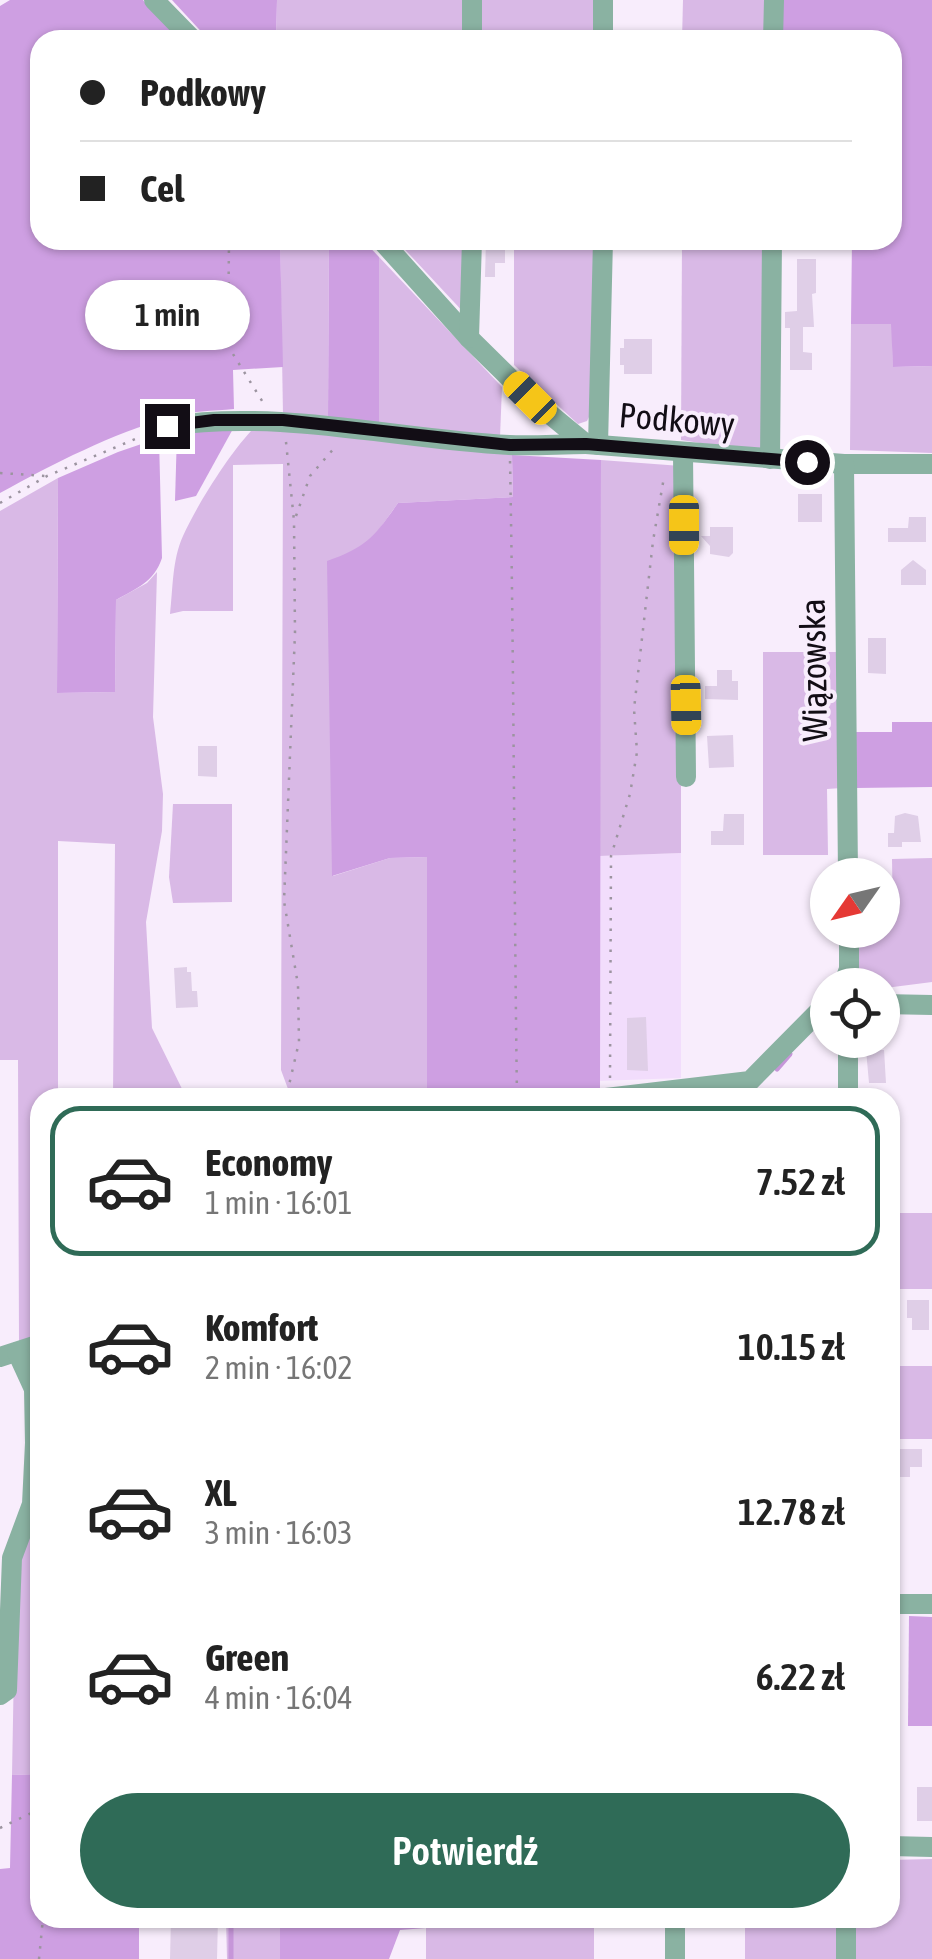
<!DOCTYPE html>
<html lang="pl">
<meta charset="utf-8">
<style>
body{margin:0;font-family:"Asap Condensed",sans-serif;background:#f6f6f6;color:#222;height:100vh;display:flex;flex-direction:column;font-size:38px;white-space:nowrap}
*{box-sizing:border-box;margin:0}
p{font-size:32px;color:#767676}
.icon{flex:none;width:55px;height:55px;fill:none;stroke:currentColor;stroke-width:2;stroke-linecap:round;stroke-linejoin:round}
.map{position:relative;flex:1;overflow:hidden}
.panel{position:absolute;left:30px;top:1088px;width:870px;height:840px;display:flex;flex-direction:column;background:#fff;border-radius:30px;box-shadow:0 2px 8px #0004}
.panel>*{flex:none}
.banner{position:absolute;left:30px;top:30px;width:872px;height:220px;border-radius:30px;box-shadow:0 2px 8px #0004;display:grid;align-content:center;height:220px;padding:0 50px;background:#fff}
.needle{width:65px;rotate:236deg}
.buttons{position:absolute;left:810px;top:858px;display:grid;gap:20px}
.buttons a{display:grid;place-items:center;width:90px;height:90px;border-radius:50%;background:#fff;box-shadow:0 2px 8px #0004;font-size:50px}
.end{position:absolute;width:45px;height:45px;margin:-22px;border:12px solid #120d15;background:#fff;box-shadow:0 0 0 5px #fff}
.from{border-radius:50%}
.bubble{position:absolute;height:70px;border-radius:35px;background:#fff;box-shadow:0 2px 8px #0004;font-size:32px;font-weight:600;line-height:70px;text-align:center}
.car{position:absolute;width:30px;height:60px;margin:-30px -15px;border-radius:12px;box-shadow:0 0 8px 2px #0007;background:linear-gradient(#f5c518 24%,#345 0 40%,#f5c518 0 76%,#345 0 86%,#f5c518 0)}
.banner b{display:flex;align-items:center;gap:35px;height:95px;font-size:38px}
.banner b+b{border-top:2px solid #e0e0e0}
.banner i{width:25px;height:25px;background:#222}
ul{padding:18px 0 0;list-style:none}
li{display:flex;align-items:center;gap:30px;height:150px;margin:0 20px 15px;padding:0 30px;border:5px solid transparent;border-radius:30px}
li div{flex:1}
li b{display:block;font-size:38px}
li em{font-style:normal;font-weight:600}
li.selected{border-color:#2f6b57}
li>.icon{width:90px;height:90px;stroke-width:1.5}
.action{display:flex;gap:20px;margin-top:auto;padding:20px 50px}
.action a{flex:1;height:115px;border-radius:60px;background:#2f6b57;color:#fff;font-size:40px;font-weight:600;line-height:115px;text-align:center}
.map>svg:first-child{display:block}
</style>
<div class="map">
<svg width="932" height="1959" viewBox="0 0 932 1959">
<rect width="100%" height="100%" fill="#f8edfc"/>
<!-- built -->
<path fill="#f2ddfc" d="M 681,853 L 681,1078 L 598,1081 L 599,856 Z"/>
<!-- green -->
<g fill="#d9b9e6">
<path d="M 277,0 L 468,0 L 468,40 L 276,40 Z"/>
<path d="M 476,0 L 598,0 L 597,40 L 476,40 Z"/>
<path d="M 683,0 L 766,0 L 766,40 L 682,40 Z"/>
<path d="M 280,240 L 329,240 L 328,418 L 283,414 Z"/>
<path d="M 396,240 L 467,240 L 467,316 Z"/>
<path d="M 514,240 L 594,240 L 591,413 L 587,421 L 578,424 L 514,365 Z"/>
<path d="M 682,240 L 765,240 L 764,453 L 681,440 Z"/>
<path d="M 379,257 L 502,387 L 500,437 L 379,423 Z"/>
<path d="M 892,323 L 893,367 L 932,366 L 932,453 L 850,450 L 851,324 Z"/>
<path d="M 283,426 L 512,455 L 513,497 L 398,503 L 378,531 L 358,551 L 333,876 L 390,858 L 427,857 L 427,1097 L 291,1097 L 281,1070 L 283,464 L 233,465 L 233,611 L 183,611 L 170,614 C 173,589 172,560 183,536 C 197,505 228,456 251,431 Z"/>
<path d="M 601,460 L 681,466 L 681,853 L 599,856 Z"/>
<path d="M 58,478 L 57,693 L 115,692 L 116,600 L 147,583 L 157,572 L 153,717 L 163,794 L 162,831 L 146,922 L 152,1028 L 186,1097 L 113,1097 L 115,844 L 58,841 L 58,1097 L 40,1098 L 40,1335 L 19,1342 L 18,1060 L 0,1060 L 0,511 Z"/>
<path d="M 763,652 L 839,652 L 842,788 L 827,789 L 828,855 L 763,855 Z"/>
<path d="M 173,804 L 232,804 L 232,902 L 173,903 L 169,877 Z"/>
<path d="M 932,858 L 932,982 L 893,987 L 856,985 L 856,930 L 882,930 L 883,921 L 893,920 L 892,859 Z"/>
<path d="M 894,1213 L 932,1213 L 932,1289 L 893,1289 Z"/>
<rect x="890" y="1366" width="42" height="73"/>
<path d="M 40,1383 L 40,1774 L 12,1775 L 15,1610 L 26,1526 L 37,1525 Z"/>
<path d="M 932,1859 L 932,1959 L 853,1959 L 853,1918 L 890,1918 L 890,1860 Z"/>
<path d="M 226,1918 L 280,1918 L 280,1959 L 227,1959 Z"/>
<rect x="426" y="1918" width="168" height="41"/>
<rect x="745" y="1918" width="95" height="41"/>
</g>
<!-- forest -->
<g fill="#ce9fe2">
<path d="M 10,0 L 143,0 L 180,40 L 40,40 L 40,240 L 280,240 L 283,367 L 233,370 L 234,409 C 213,411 191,411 171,417 C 111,434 55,463 0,493 L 0,6 Z"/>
<path d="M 172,0 L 277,0 L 276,40 L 209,40 Z"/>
<path d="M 780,0 L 932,0 L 932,366 L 893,367 L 891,324 L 851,324 L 852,240 L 892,240 L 892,40 L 780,40 Z"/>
<path d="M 329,240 L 363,240 L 379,257 L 379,423 L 328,418 Z"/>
<path d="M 234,427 L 196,496 L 175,501 L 177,433 Z"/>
<path d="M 159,438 L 162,558 C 154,582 137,588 116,600 L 115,692 L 57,693 L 58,478 L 118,452 Z"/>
<path d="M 512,455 L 601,460 L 600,1093 L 540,1098 L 427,1097 L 427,857 L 390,858 L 332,876 L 327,561 C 367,547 374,537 398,503 L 513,497 Z"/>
<path d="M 892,722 L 932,722 L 932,787 L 856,788 L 856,732 L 892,732 Z"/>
<path d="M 909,1616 L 932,1617 L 932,1726 L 908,1726 Z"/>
<path d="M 40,1774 L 40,1918 L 139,1918 L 139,1959 L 0,1959 L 0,1869 L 10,1868 L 12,1775 Z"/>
<path d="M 280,1918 L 426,1918 L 426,1928 L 400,1930 L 389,1959 L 280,1959 Z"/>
</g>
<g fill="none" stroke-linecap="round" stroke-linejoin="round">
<!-- stream -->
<g stroke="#c696d9" stroke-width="5">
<path d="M 777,1069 L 790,1054"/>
<path d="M 753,1095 L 753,1098"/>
<path d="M 231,1918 L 231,1959"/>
</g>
</g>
<!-- building -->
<g fill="#dfcee7">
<path d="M 486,240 L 505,240 L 505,263 L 495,263 L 495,277 L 485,277 Z"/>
<path d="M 797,259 L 816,259 L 816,293 L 812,294 L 814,327 L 803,327 L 803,352 L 812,353 L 812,370 L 790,370 L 790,328 L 785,328 L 785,312 L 797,311 Z"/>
<path d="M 624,339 L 652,339 L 652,374 L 624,374 L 624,365 L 620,365 L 620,348 L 624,348 Z"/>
<rect x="798" y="494" width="24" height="28"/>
<path d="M 909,517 L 926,517 L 926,542 L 888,542 L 888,528 L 908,528 Z"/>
<path d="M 710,527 L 733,527 L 733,553 L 729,557 L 710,554 L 710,546 L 701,536 L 710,536 Z"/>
<path d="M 913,560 L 926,570 L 926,585 L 901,585 L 901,570 Z"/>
<path d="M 868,638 L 886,638 L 886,674 L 868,673 Z"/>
<path d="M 717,670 L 732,670 L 732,681 L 738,681 L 738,700 L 705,699 L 705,686 L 717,686 Z"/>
<path d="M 733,735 L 734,767 L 709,768 L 707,736 Z"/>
<path d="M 198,746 L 217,746 L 217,777 L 198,776 Z"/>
<path d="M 905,813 L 918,816 L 921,842 L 902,842 L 902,847 L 888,847 L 888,833 L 894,833 L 895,816 Z"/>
<path d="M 724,814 L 744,814 L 744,845 L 711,845 L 711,831 L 723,831 Z"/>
<path d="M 187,967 L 187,972 L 191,972 L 192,991 L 197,991 L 198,1007 L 176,1008 L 174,968 Z"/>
<path d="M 646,1017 L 648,1071 L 627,1070 L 627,1018 Z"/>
<path d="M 866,1050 L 884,1050 L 886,1083 L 869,1083 Z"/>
<path d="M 907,1300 L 929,1300 L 929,1330 L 912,1330 L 912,1318 L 907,1318 Z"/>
<path d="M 890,1449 L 922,1449 L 922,1467 L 910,1467 L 910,1477 L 890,1477 Z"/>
<rect x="917" y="1787" width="15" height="34"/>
<path d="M 171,1918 L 218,1918 L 217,1959 L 170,1959 Z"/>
</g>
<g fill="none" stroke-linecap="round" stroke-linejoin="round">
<!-- path -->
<g stroke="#9c94a0" stroke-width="2.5" stroke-dasharray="2.5 8" stroke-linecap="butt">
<path d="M 229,240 L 228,346 L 264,404"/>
<path d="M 286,442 L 294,521 L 295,633 L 284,901 L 298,985 L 299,1042 L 286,1098"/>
<path d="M 510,461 C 514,673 514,885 517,1098"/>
<path d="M 0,473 L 46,476"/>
<path d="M 0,503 L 47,476 L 152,432"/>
<path d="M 296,516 L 310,476 L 336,446"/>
<path d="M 610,1078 L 611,856 L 630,794 L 637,752 L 634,709 L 653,541 L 664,477"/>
<path d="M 0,1828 L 40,1809"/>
<path d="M 39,1959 L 43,1918"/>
</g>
<!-- minor -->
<g stroke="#8ab2a2" stroke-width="20">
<path d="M 154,0 L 193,40"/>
<path d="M 603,0 L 603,40"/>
<path d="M 472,40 L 472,0"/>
<path d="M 773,40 L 774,0"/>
<path d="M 381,240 L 469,338 L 530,398 L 586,444 L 844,464 L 932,464"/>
<path d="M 469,338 L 472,240"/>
<path d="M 167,426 C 283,409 394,439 509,445 C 535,446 561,444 586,444"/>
<path d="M 598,445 L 603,240"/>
<path d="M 683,453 L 686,777"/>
<path d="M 770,459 L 772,240"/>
<path d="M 844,464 L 848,875"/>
<path d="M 843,985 L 849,969 L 849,930"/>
<path d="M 882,1004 L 932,1005"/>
<path d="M 848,1040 L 848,1098"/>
<path d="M 606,1098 L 750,1081 L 828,1002"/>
<path d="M 0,1357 L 40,1344"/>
<path d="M 890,1604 L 932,1604"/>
<path d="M 0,1695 L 7,1690 L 12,1558 L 32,1504 L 35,1443 L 34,1389 L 17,1352"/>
<path d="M 890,1846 L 932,1847"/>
<path d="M 675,1959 L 675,1918"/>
<path d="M 846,1959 L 846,1918"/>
</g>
</g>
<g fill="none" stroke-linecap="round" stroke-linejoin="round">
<!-- route -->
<path stroke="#120d15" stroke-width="12" d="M 167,426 L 214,420 L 283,420 L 510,445 L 586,444 L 807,462"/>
</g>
<g text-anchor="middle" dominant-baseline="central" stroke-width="8" stroke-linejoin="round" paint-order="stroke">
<!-- street labels -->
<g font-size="35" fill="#120d15" stroke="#f8edfc">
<text transform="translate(677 419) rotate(5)">Podkowy</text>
<text transform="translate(813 670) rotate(-91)">Wiązowska</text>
</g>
</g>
</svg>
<div class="buttons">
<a><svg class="needle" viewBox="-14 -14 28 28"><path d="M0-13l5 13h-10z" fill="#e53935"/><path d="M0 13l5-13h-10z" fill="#767676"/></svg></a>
<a><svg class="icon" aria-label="locate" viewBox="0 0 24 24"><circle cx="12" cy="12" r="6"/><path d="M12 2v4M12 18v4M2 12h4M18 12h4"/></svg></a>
</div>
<i class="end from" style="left:807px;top:462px"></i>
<i class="end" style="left:167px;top:426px"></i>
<div class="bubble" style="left:85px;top:280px;width:165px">1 min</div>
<i class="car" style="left:530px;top:398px;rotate:315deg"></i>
<i class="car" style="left:684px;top:525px;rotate:180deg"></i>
<i class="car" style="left:686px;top:705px;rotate:179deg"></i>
<div class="banner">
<b><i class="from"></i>Podkowy</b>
<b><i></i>Cel</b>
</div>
<section class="panel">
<ul>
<li class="selected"><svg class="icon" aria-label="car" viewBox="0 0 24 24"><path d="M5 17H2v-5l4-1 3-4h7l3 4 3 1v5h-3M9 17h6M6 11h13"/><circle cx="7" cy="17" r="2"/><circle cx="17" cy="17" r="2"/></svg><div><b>Economy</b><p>1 min · 16:01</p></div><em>7.52 zł</em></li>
<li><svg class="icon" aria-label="car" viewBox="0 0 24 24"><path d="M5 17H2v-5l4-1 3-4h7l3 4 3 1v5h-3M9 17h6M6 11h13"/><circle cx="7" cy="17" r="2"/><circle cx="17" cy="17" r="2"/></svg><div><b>Komfort</b><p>2 min · 16:02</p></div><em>10.15 zł</em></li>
<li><svg class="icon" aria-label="car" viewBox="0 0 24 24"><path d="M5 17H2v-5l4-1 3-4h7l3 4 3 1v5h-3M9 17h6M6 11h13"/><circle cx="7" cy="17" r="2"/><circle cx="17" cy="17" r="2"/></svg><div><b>XL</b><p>3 min · 16:03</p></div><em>12.78 zł</em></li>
<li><svg class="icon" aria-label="car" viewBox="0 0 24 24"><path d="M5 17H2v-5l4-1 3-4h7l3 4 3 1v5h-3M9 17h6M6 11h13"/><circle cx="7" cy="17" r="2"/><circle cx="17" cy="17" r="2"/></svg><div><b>Green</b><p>4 min · 16:04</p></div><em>6.22 zł</em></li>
</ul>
<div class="action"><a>Potwierdź</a></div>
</section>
</div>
